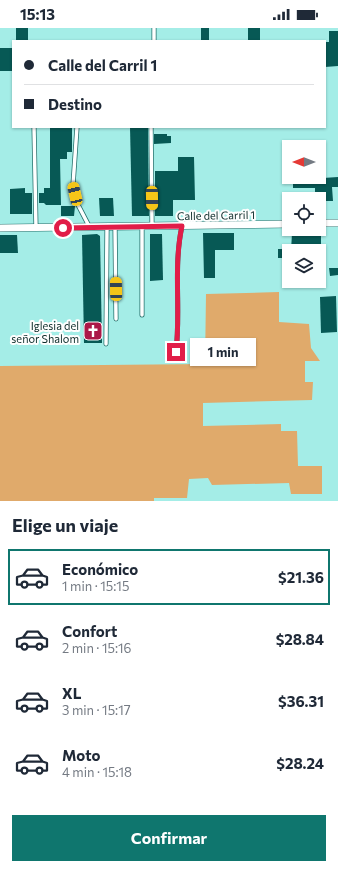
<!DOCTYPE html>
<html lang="es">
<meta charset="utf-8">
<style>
body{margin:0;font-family:Commissioner,sans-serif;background:#f6f6f7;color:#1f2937;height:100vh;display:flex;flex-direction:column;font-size:15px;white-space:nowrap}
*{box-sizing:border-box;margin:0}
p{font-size:13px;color:#747a83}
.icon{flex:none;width:22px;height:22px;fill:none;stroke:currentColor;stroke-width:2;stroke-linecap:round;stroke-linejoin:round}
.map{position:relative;height:473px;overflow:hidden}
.details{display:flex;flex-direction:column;background:#fff;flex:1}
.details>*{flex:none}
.top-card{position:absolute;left:12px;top:12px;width:314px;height:88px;border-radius:0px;box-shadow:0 1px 3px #0004;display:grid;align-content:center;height:88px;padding:0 12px;background:#fff}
.needle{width:26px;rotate:270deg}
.buttons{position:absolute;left:282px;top:112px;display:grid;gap:8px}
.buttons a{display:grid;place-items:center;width:44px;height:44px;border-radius:0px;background:#fff;box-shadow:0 1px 3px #0004;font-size:20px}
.end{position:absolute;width:18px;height:18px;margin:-9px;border:5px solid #e11d48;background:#fff;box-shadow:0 0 0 2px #fff}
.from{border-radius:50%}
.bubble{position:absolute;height:28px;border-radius:0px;background:#fff;box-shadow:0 1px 3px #0004;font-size:13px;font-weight:700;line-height:28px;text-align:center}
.car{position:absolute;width:12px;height:24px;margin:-12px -6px;border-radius:5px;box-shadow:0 0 3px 1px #0007;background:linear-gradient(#f5c518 24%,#345 0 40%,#f5c518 0 76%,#345 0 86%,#f5c518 0)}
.top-card b{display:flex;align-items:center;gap:14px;height:38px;font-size:15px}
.top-card b+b{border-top:1px solid #e0e1e3}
.top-card i{width:10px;height:10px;background:#1f2937}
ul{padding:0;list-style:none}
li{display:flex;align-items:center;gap:12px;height:56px;margin:0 8px 6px;padding:0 4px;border:2px solid transparent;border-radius:0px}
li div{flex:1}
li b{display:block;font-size:15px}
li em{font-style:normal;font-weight:700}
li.active{border-color:#0f766e}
li>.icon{width:36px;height:36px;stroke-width:1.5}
h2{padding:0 12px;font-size:18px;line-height:48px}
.button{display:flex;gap:8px;margin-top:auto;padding:8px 12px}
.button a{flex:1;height:46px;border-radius:0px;background:#0f766e;color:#fff;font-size:16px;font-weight:700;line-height:46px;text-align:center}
.status{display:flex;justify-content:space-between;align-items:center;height:28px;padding:0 20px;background:#fff;direction:ltr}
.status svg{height:11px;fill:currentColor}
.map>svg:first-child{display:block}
</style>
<div class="status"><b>15:13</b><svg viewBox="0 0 49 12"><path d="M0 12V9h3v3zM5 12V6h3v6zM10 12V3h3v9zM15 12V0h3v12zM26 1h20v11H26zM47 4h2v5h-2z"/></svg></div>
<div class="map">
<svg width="338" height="473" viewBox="0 0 338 473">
<rect width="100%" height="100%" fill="#a4ede7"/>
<!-- green -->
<path fill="#e0aa6b" d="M 279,264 L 279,294 L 309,296 L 311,320 L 320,333 L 305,333 L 305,354 L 313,354 L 312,372 L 203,375 L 203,398 L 281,396 L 281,403 L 297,403 L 298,438 L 322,438 L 322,466 L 291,466 L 289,455 L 212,457 L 208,450 L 189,451 L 187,470 L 154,470 L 154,473 L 0,473 L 0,338 L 205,336 L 206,266 Z"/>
<!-- building -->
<g fill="#075955">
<rect x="16" y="0" width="12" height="13"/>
<rect x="201" y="0" width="8" height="13"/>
<rect x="248" y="0" width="12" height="13"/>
<path d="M 329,3 L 338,3 L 338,38 L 325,39 L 325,14 L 329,14 Z"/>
<rect x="0" y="20" width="13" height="23"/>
<path d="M 50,99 L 72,99 L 72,124 L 67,124 L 67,131 L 60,131 L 61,177 L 46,177 L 44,175 L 39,175 L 39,165 L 44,165 L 44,160 L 50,160 Z"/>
<path d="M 130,99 L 148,99 L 149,188 L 132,188 Z"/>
<path d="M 154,106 L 167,106 L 167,108 L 171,108 L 171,115 L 154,116 Z"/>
<path d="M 178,129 L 194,129 L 195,172 L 173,172 L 173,188 L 155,188 L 155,143 L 178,143 Z"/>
<path d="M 338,149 L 338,159 L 332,159 L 333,173 L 319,173 L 319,171 L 315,171 L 315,160 L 293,160 L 293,152 Z"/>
<path d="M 25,160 L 25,165 L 32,165 L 32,186 L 10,186 L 10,161 Z"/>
<path d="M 99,170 L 113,170 L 114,188 L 100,188 Z"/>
<path d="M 61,178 L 75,178 L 74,188 L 61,188 Z"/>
<path d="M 203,205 L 234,205 L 234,222 L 215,222 L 215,250 L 204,250 Z"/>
<path d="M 292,205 L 321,205 L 321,223 L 291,223 Z"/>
<path d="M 97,206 L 100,208 L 102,315 L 84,315 L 82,207 Z"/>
<path d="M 150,206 L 162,206 L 163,252 L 150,253 Z"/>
<path d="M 0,207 L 17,207 L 18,225 L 0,225 Z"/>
<rect x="278" y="221" width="11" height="9"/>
<path d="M 329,240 L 338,240 L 338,247 L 330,248 Z"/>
<path d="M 336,268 L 337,304 L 321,305 L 320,269 Z"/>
</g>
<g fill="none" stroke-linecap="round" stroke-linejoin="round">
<defs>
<g id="lane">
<path d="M 154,0 L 154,13"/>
<path d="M 34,99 L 36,200"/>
<path d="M 77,99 L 73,157 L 76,173 L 89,198"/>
<path d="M 151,99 L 152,198"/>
<path d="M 115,199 L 116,291"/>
<path d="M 142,199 L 142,287"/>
<path d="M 106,316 L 107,199"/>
<path d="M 176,324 C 181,282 173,239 182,198"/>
</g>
<g id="street">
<path d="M 319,195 L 338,195"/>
<path d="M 0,200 L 289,196"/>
</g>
</defs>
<!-- lane casing -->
<use href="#lane" stroke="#26706c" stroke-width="5"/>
<!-- street casing -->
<use href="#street" stroke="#26706c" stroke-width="8"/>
<!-- lane -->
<use href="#lane" stroke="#fff" stroke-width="3.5"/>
<!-- street -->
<use href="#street" stroke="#fff" stroke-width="7"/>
</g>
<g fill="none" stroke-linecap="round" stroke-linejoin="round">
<!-- route -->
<path stroke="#e11d48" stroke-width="5" d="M 63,200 L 182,198 C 173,239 181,282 176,324"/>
</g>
<!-- icons -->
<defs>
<symbol id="church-square" viewBox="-11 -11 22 22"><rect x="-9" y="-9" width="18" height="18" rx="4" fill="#ab1747" stroke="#fefefe"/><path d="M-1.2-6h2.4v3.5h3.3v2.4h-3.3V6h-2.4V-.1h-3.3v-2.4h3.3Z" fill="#fff"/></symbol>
</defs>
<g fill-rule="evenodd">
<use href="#church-square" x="82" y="292" width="22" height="22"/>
</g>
<g text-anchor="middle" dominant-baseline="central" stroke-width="4" stroke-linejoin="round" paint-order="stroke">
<!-- street labels -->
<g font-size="11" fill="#0c2b29" stroke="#fefefe">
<text transform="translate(216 187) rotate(-1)">Calle del Carril 1</text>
</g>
<!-- poi labels -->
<g font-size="11" fill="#0c2b29" stroke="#fefefe" text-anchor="end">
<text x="79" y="297">Iglesia del<tspan x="79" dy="13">señor Shalom</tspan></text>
</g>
</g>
</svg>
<div class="buttons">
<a><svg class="needle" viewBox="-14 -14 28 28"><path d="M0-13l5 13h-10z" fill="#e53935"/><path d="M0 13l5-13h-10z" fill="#747a83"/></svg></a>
<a><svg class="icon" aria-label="locate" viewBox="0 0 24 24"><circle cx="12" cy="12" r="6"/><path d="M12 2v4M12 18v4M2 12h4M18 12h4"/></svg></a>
<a><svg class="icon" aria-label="layers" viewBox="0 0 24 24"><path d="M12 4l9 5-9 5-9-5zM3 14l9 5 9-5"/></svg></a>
</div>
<i class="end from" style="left:63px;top:200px"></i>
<i class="end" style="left:176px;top:324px"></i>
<div class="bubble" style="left:190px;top:310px;width:66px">1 min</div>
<i class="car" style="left:75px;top:166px;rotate:347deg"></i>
<i class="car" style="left:152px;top:170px;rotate:179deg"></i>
<i class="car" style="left:116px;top:261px;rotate:359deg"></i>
<div class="top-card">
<b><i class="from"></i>Calle del Carril 1</b>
<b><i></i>Destino</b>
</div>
</div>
<section class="details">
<h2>Elige un viaje</h2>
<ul>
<li class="active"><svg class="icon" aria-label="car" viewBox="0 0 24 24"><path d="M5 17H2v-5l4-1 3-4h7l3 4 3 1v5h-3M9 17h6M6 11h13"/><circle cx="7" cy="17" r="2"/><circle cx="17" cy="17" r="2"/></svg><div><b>Económico</b><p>1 min · 15:15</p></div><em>$21.36</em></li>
<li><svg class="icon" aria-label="car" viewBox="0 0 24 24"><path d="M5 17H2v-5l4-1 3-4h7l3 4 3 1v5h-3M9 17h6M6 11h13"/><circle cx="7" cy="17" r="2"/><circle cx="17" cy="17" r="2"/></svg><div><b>Confort</b><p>2 min · 15:16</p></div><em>$28.84</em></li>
<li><svg class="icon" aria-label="car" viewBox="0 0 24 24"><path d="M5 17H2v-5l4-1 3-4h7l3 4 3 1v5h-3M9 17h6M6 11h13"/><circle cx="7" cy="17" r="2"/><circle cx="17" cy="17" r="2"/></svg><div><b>XL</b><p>3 min · 15:17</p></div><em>$36.31</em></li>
<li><svg class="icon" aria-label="car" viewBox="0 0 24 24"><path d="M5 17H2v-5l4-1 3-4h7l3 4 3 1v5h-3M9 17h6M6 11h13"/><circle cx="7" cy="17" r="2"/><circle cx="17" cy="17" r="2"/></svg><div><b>Moto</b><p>4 min · 15:18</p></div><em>$28.24</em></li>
</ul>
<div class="button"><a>Confirmar</a></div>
</section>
